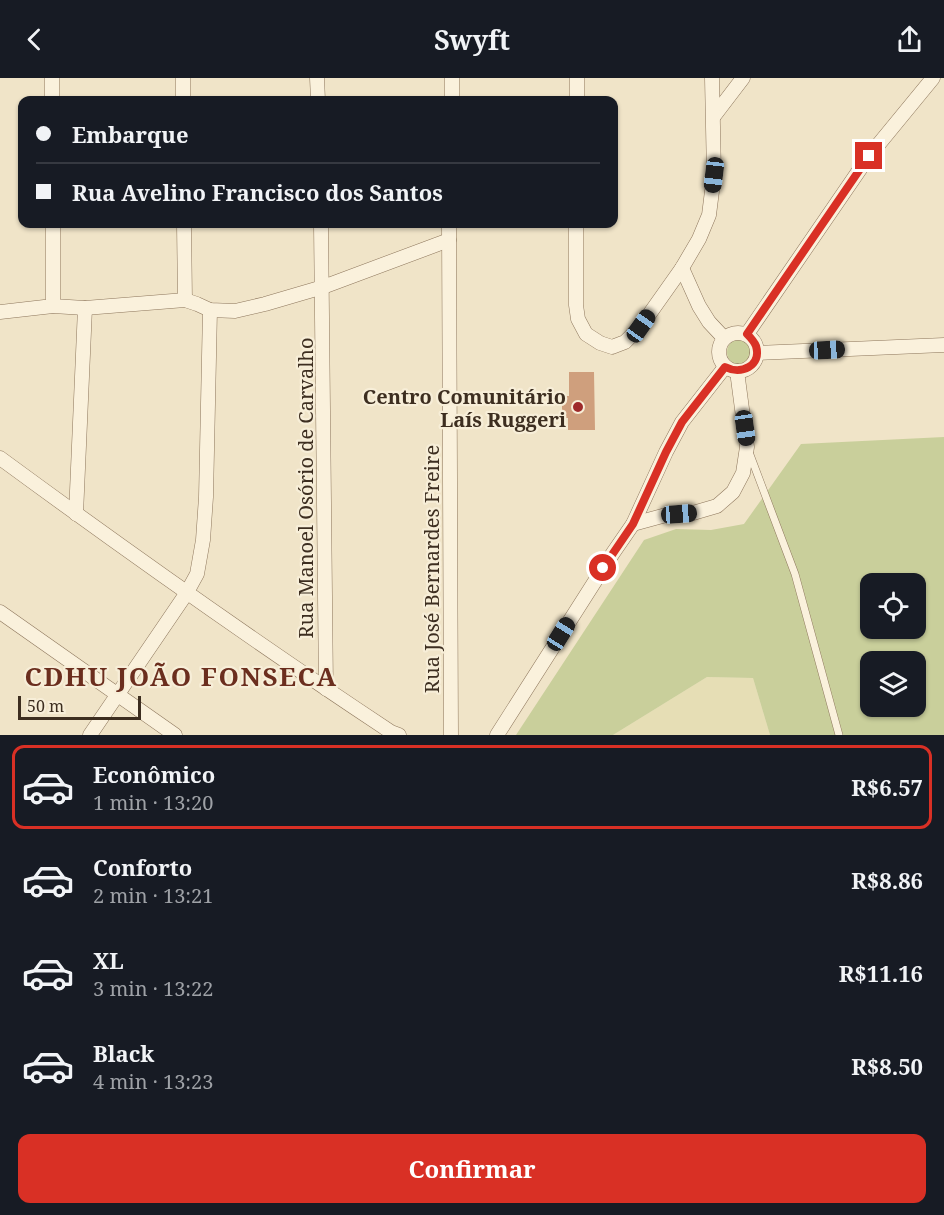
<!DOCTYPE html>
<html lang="pt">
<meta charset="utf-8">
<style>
body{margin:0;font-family:"Noto Serif",serif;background:#20242c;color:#f1f3f6;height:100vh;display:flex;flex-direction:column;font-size:22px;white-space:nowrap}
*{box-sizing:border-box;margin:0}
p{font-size:20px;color:#9ea1a6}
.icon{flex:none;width:33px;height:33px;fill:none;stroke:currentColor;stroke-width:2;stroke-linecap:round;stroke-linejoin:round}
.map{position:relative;height:657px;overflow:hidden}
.side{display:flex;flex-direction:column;background:#171b24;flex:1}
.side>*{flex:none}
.banner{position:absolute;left:18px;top:18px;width:600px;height:132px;border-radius:12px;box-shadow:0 2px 4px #0004;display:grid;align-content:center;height:132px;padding:0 18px;background:#171b24}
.buttons{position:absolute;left:860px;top:495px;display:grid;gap:12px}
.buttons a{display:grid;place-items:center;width:66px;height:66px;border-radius:12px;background:#171b24;box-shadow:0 2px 4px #0004;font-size:30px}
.scale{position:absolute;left:18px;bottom:15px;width:123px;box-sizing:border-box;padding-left:6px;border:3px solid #3d2e20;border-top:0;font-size:16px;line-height:21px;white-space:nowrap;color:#3d2e20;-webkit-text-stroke:4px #f7eed8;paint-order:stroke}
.end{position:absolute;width:27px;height:27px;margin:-14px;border:8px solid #d93025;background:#fff;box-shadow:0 0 0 3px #fff}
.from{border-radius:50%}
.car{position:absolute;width:18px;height:36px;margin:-18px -9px;border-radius:8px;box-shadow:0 0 4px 2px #0007;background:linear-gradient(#222 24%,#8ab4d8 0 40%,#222 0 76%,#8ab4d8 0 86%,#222 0)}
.banner b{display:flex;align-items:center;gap:21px;height:57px;font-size:22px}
.banner b+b{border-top:2px solid #363941}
.banner i{width:15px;height:15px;background:#f1f3f6}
ul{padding:10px 0 0;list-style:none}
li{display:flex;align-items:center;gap:18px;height:84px;margin:0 12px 9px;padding:0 6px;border:3px solid transparent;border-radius:12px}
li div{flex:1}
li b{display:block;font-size:22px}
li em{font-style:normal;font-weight:700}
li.selected{border-color:#d93025}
li>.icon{width:54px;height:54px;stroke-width:1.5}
.cta{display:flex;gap:12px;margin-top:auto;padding:12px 18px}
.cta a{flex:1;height:69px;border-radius:12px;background:#d93025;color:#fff;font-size:24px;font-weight:700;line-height:69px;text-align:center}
header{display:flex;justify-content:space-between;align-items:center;height:78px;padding:0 18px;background:#171b24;font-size:27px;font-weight:700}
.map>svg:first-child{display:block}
</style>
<header><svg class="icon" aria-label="back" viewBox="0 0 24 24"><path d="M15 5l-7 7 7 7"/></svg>Swyft<svg class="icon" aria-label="share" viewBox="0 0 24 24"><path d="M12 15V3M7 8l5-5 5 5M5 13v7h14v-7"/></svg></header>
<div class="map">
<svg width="944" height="657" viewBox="0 0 944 657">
<rect width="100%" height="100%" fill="#f0e4c8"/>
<!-- farmland -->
<path fill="#e6deb5" d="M 707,599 L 753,600 L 770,657 L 613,657 Z"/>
<!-- green -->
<g fill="#c9cf9b" fill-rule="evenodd">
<circle cx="740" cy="274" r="13"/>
<path d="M 944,359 L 944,657 L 770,657 L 753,600 L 707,599 L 613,657 L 516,657 L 644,462 L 676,451 L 711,452 L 744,446 L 801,366 ZM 870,506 L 915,506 L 915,550 L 870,550 ZM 870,584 L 915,584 L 915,628 L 870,628 Z"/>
</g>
<!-- building -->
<path fill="#cf9f7d" d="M 569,294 L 594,294 L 595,352 L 568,352 L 568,340 L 562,340 L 562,318 L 569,318 Z"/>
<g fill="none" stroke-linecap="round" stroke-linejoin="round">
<defs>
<path id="service" d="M 749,374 L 795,496 L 839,657"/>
<g id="minor">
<path d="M 52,0 L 52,22"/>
<path d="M 183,0 L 183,22"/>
<path d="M 317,0 L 318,22"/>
<path d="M 452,22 L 452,0"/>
<path d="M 577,22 L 577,0"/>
<path d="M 714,38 L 743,0"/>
<path d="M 53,146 L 53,228"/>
<path d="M 184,146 L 185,222"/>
<path d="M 321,146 L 326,611"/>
<path d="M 449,146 L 451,657"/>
<path d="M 576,146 L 576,227 L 578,241 L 586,256 L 600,265 L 612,269 L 625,264 L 641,248 L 682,190 L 699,161 L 709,137 L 714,97 L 712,0"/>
<path d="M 682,190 L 699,228 L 709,244 L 724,260"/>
<path d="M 0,234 L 53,228 L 85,230 L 185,222 L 197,226 L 210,232 L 235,233 L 265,226 L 323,209 L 449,162"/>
<circle cx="738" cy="274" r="19"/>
<path d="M 747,256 L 869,78 L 933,0"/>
<path d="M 757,275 L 944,267"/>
<path d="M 0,380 C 128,474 258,566 391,654 L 399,657"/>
<path d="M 76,436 L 85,230"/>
<path d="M 633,446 L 666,374 L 682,344 L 725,289"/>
<path d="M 0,534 L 175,657"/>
<path d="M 90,657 L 186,516 L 197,496 L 203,462 L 206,419 L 210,232"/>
<path d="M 497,657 L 613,475 L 633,446 L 666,437 L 693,435 L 717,428 L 733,414 L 743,395 L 747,369 L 737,293"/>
</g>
</defs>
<!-- service casing -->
<use href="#service" stroke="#8d765c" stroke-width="8"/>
<!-- minor casing -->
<use href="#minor" stroke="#8d765c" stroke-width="15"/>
<!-- service -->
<use href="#service" stroke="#faf1dc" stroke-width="7"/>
<!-- minor -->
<use href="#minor" stroke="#faf1dc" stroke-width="14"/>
</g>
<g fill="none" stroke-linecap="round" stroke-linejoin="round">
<!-- route -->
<path stroke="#d93025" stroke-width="8" d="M 603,490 L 633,446 L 666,374 L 682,344 L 725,289 C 741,297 762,288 756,268 C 754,263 751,260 747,256 L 869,78"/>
</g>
<!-- markers -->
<circle fill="#9e2a2b" stroke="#f7eed8" stroke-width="2" cx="578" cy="329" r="6"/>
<g text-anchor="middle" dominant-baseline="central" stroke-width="4.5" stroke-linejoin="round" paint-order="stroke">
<!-- poi labels -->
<g font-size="20" font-weight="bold" fill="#3d2e20" stroke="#f7eed8" text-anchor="end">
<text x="566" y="318">Centro Comunitário<tspan x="566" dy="23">Laís Ruggeri</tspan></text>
</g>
<!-- street labels -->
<g font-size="20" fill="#3d2e20" stroke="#f7eed8">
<text transform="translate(305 410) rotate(-90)">Rua Manoel Osório de Carvalho</text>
<text transform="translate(431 491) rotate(-90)">Rua José Bernardes Freire</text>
</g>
<!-- district labels -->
<g font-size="26" font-weight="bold" letter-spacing="1.5" fill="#6b2e1e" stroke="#f7eed8">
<text x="181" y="598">CDHU JOÃO FONSECA</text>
</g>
</g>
</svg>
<div class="buttons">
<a><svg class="icon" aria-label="locate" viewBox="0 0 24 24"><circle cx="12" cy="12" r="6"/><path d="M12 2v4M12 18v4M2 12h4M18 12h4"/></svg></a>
<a><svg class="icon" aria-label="layers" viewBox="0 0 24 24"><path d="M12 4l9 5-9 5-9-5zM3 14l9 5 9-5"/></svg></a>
</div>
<div class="scale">50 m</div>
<i class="end from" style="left:603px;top:490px"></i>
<i class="end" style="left:869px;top:78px"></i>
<i class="car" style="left:714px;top:97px;rotate:187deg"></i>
<i class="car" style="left:641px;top:248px;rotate:35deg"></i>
<i class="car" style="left:827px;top:272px;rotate:87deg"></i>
<i class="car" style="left:745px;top:350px;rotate:172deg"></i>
<i class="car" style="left:679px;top:436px;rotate:86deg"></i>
<i class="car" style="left:561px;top:556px;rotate:32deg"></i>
<div class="banner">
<b><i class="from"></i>Embarque</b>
<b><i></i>Rua Avelino Francisco dos Santos</b>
</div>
</div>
<section class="side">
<ul>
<li class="selected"><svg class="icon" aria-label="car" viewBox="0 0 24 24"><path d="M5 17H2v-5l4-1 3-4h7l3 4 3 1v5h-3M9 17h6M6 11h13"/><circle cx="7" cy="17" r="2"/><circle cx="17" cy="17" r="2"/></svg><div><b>Econômico</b><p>1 min · 13:20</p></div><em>R$6.57</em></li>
<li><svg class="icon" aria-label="car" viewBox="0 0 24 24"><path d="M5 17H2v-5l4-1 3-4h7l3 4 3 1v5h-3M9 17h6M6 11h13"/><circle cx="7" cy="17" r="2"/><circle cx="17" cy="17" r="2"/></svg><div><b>Conforto</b><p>2 min · 13:21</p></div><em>R$8.86</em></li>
<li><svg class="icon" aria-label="car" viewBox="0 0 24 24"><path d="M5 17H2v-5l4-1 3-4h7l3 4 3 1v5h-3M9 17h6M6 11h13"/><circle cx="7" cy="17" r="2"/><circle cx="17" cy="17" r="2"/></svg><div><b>XL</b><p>3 min · 13:22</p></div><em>R$11.16</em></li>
<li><svg class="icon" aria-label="car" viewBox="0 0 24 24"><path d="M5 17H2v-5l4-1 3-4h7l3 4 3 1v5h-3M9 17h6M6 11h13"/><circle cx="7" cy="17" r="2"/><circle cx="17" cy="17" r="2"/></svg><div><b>Black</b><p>4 min · 13:23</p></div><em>R$8.50</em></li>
</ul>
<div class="cta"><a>Confirmar</a></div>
</section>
